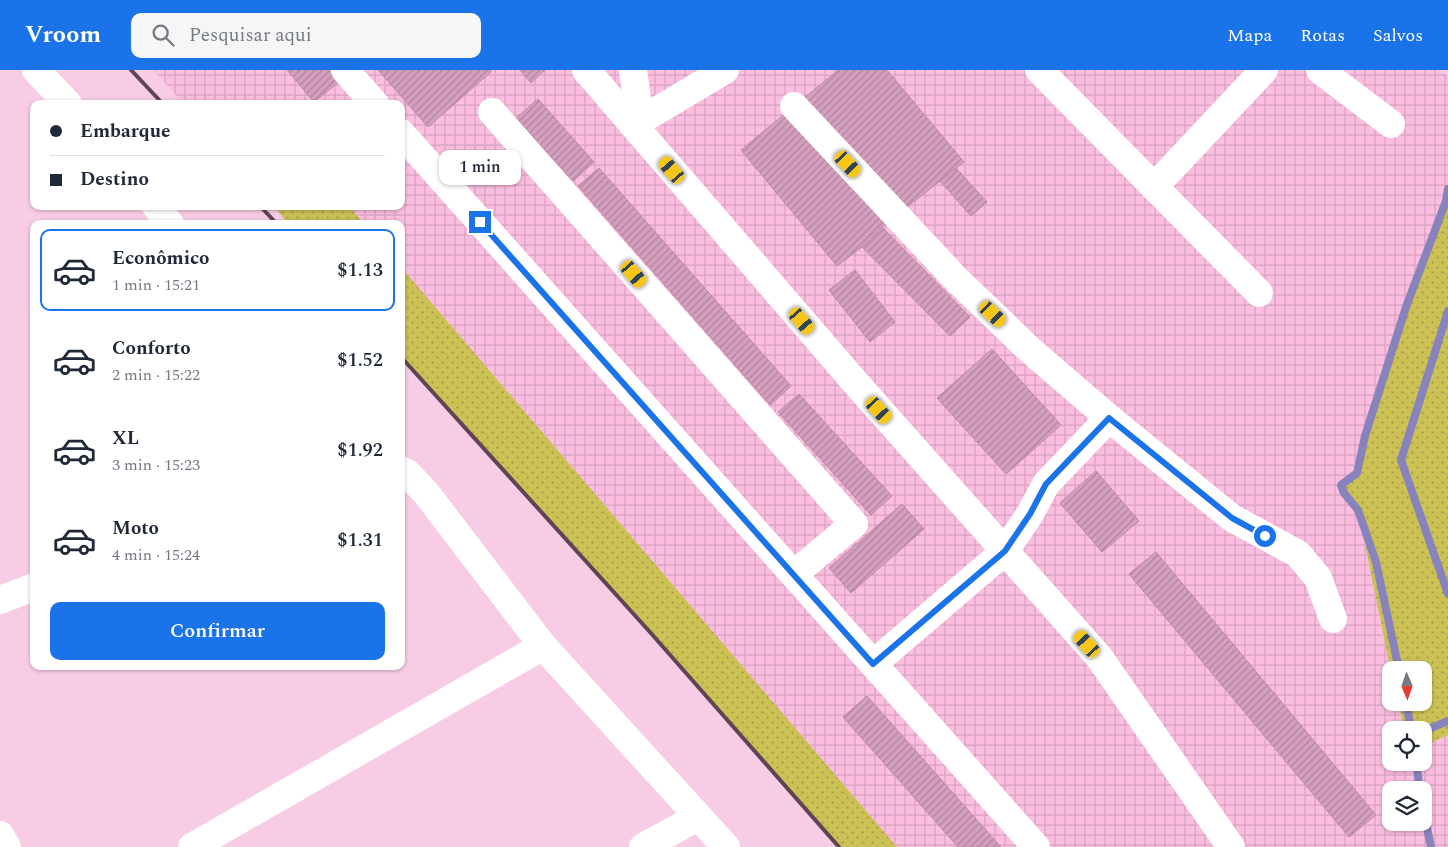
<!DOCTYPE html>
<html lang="pt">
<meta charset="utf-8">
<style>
body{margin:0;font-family:Spectral,serif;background:#f6f6f7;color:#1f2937;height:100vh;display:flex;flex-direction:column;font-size:19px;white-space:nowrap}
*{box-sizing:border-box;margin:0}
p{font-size:16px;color:#747a83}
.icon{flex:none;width:28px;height:28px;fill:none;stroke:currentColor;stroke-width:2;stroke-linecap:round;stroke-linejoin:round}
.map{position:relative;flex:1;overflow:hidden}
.panel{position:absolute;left:30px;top:150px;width:375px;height:450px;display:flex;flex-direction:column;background:#fff;border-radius:10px;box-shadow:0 1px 4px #0004}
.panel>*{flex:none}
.top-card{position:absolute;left:30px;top:30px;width:375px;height:110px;border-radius:10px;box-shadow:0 1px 4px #0004;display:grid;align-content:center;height:110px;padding:0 20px;background:#fff}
.needle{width:32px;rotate:178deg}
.fabs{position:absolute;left:1382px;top:591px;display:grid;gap:10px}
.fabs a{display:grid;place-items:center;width:50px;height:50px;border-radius:10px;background:#fff;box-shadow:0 1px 4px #0004;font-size:25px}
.end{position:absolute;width:22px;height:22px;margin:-11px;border:6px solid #1a73e8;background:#fff;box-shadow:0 0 0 2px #fff}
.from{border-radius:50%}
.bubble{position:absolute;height:35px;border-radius:10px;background:#fff;box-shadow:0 1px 4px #0004;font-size:16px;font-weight:600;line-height:35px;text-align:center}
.car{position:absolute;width:15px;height:30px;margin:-15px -8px;border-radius:6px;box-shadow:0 0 4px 1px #0007;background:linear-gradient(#f5c518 24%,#345 0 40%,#f5c518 0 76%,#345 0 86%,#f5c518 0)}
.top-card b{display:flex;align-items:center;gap:18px;height:48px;font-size:19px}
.top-card b+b{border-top:1px solid #e0e1e3}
.top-card i{width:12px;height:12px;background:#1f2937}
ul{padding:9px 0 0;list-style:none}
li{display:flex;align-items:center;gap:15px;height:82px;margin:0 10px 8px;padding:0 10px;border:2px solid transparent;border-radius:10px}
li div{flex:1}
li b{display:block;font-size:19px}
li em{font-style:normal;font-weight:600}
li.selected{border-color:#1a73e8}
li>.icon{width:45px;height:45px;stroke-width:1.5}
.button{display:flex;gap:10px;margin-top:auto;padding:10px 20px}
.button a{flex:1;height:58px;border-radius:10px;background:#1a73e8;color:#fff;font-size:20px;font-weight:600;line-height:58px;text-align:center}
header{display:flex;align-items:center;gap:30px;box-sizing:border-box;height:70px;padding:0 25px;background:#1a73e8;color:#fff}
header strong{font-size:24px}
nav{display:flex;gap:28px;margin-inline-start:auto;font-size:18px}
.search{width:350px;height:45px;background:#f6f6f7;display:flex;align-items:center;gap:12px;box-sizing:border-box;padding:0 18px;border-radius:10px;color:#747a83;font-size:19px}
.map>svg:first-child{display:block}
</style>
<header>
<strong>Vroom</strong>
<div class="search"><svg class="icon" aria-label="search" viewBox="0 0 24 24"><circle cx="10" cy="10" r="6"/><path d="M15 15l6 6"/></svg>Pesquisar aqui</div>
<nav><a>Mapa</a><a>Rotas</a><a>Salvos</a></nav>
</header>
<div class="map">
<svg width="1448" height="777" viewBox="0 0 1448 777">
<defs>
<pattern id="industrial-grid" width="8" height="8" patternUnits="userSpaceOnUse" patternTransform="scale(1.25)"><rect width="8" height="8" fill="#fbbde0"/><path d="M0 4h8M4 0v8" fill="none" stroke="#d8a2c0"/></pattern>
<pattern id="grass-dots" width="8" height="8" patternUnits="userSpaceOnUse" patternTransform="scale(1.25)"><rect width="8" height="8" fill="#cbc155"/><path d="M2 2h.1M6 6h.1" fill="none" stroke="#a69c47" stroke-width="1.8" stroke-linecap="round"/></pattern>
<pattern id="building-hatch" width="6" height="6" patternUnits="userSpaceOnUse" patternTransform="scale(1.25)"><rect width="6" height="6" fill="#d5a0bf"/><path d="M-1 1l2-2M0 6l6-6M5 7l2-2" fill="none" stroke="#ae829b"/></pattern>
</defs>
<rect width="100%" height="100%" fill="#f8cce5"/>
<!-- industrial -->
<path fill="url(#industrial-grid)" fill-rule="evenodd" d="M 154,0 L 1440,0 L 1448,6 L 1448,119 L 1446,131 L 1406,237 L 1365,366 L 1357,403 L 1348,427 L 1358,440 L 1391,602 L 1391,632 L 1398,633 L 1404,660 L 1391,660 L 1391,692 L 1424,692 L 1424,675 L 1431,673 L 1448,665 L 1448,777 L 897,777 L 401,197 L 401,154 L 364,154 L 349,136 L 401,136 L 401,34 L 183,34 ZM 1391,720 L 1424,720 L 1424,752 L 1391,752 Z"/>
<!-- grass -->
<g fill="url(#grass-dots)">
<path d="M 1448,119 L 1448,665 L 1431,673 L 1424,675 L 1424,660 L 1404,660 L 1398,633 L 1424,632 L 1424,600 L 1391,600 L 1391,602 L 1358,440 L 1344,423 L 1341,415 L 1357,403 L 1365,366 L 1406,237 L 1446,131 Z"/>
<path d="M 274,136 L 349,136 L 364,154 L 288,154 Z"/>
<path d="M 401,197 L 897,777 L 840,777 L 649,561 L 401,287 Z"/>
</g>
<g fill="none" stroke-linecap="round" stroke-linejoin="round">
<!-- stream -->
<g stroke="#8882bd" stroke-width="8">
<path d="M 1448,241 L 1401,390 L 1448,524"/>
<path d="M 1399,600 L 1376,492 L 1358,440 L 1344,423 L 1341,415 L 1357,403 L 1365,366 L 1406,237 L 1446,131 L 1448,119"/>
<path d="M 1406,632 L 1411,660"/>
<path d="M 1424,661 L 1448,651"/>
<path d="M 1416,692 L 1420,720"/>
<path d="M 1424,743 L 1431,777"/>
</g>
</g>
<!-- building -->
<g fill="url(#building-hatch)" stroke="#bd89a7">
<path d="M 287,0 L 329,0 L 339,12 L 314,32 Z"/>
<path d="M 378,0 L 490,0 L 491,2 L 428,57 Z"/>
<path d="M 520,0 L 545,0 L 531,13 Z"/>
<path d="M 838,0 L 887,0 L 964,92 L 882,157 L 862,177 L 837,196 L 741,80 Z"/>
<path d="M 538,29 L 594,92 L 573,111 L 516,48 Z"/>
<path d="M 599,98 L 791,316 L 770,335 L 578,116 Z"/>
<path d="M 956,98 L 987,132 L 971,146 L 940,111 Z"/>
<path d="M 882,157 L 970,247 L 950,266 L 862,177 Z"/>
<path d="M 855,200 L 895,252 L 870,272 L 829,220 Z"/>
<path d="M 992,279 L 1061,355 L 1006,404 L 937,328 Z"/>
<path d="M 799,324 L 892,426 L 871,445 L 778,342 Z"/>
<path d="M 1096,401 L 1139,451 L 1102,482 L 1060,433 Z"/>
<path d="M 902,434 L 924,459 L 851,523 L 829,498 Z"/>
<path d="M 1156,482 L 1376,745 L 1349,767 L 1129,504 Z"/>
<path d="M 867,626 L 1001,777 L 958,777 L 843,647 Z"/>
</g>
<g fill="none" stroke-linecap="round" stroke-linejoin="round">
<!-- minor -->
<g stroke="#fff" stroke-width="28">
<path d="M 36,0 L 68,34"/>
<path d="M 345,0 L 375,34"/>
<path d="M 586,0 L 854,311 L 1099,587 L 1231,777"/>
<path d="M 633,0 L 640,51"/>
<path d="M 1039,0 L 1259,223"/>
<path d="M 1320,0 L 1391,54"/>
<path d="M 794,36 L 955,208 L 1030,280 L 1109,348"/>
<path d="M 492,42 L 854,454 L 794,504"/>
<path d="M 633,55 L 725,0"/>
<path d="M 401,63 L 1036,777"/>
<path d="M 1154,117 L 1264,0"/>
<path d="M 156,136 L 170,154"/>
<path d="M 401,400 L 407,403 L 426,423 L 543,576 L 726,777"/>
<path d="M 0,530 L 34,517"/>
<path d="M 873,594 L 1005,481 L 1030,444 L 1046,414 L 1109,348 L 1232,448 L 1298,484 L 1318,508 L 1333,549"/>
<path d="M 0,765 L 7,777"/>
<path d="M 192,777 L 543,576"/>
<path d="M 643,777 L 698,747"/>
</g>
<!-- rail -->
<g stroke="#5f4553" stroke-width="4">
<path d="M 131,0 L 163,34"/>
<path d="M 260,136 L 277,154"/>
<path d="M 401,287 L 649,561 L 839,777"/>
</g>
</g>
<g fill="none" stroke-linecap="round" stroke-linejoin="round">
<!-- route -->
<path stroke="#1a73e8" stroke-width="6" d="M 480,152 L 873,594 L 1005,481 L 1030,444 L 1046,414 L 1109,348 L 1232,448 L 1265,466"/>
</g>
</svg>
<div class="fabs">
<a><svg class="needle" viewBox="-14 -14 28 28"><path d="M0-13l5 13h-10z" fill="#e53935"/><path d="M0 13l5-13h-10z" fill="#747a83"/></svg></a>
<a><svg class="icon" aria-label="locate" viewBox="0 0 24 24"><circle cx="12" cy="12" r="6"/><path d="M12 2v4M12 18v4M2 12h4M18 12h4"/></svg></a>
<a><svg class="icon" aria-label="layers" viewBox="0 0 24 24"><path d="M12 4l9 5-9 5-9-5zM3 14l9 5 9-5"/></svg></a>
</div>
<i class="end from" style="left:1265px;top:466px"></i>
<i class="end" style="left:480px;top:152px"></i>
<div class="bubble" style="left:439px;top:80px;width:82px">1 min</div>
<i class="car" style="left:848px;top:94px;rotate:137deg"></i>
<i class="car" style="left:672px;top:100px;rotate:319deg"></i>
<i class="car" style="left:634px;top:204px;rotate:139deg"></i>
<i class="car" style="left:993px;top:244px;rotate:133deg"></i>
<i class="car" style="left:802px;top:251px;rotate:139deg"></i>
<i class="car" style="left:879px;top:340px;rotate:138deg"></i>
<i class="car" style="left:1087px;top:574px;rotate:318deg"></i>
<div class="top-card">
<b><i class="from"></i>Embarque</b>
<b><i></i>Destino</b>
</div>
<section class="panel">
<ul>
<li class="selected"><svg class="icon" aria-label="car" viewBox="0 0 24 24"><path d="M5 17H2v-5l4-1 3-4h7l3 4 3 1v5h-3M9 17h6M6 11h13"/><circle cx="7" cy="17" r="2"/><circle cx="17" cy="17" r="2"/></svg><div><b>Econômico</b><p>1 min · 15:21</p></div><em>$1.13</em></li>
<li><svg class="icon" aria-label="car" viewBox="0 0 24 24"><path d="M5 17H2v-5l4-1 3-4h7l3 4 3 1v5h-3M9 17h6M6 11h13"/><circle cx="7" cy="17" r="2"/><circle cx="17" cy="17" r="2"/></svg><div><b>Conforto</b><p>2 min · 15:22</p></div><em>$1.52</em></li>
<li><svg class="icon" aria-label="car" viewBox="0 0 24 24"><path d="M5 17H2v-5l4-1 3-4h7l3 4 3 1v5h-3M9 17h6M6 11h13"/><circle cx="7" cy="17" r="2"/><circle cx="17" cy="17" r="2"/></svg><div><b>XL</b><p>3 min · 15:23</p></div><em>$1.92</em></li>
<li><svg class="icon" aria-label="car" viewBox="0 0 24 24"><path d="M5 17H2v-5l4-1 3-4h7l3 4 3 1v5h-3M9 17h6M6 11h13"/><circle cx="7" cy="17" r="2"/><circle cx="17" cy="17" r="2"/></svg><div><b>Moto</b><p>4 min · 15:24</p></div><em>$1.31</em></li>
</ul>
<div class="button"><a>Confirmar</a></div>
</section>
</div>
